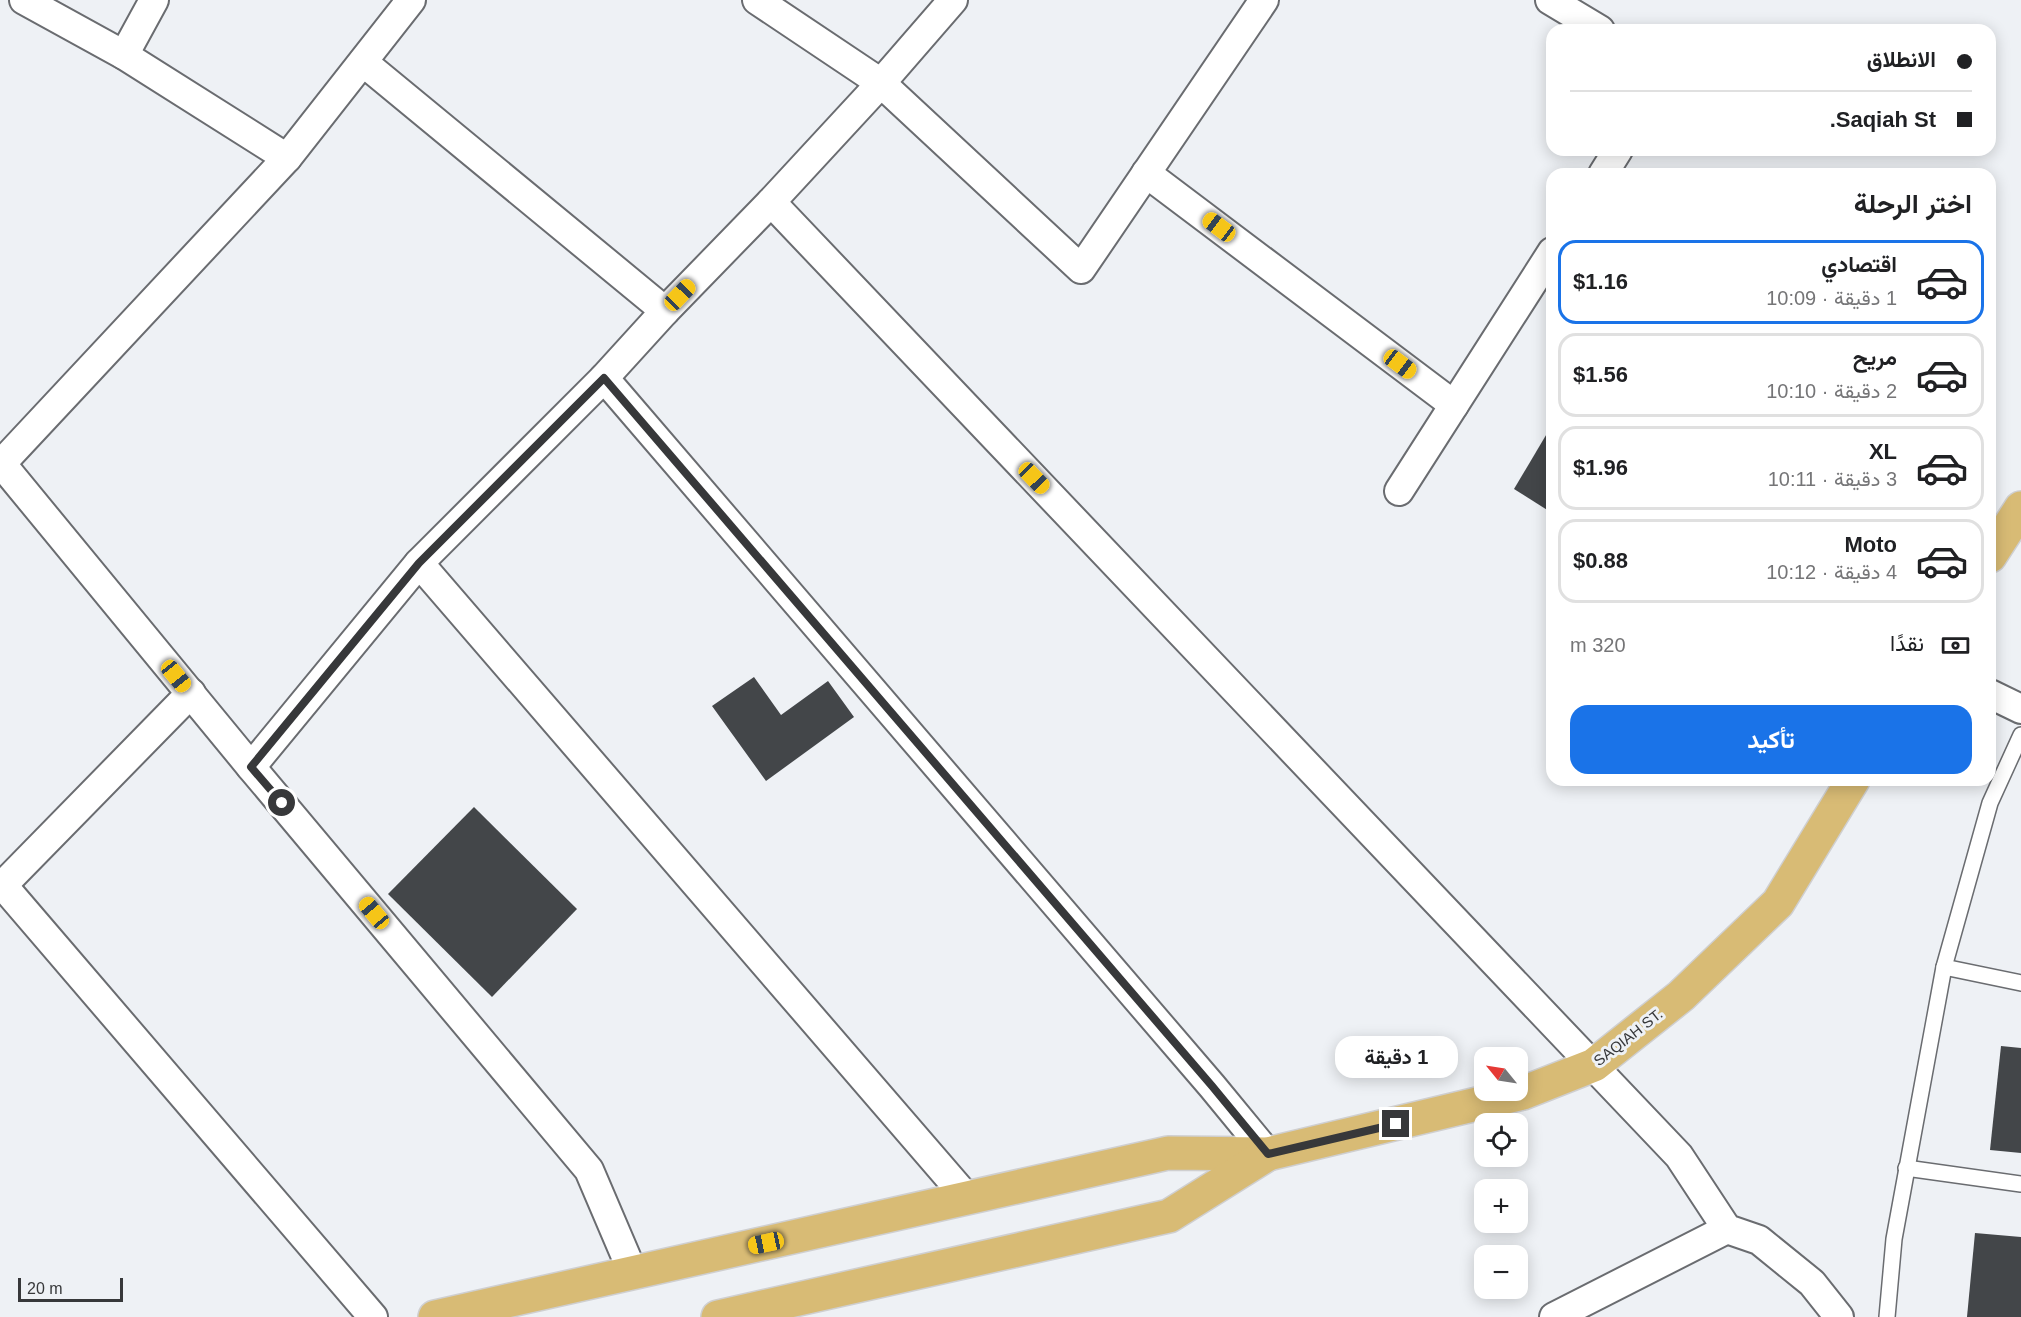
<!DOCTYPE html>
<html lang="ar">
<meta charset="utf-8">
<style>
body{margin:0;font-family:Helvetica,Vazirmatn,sans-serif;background:#f6f6f6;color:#202124;direction:rtl;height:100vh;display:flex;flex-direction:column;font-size:22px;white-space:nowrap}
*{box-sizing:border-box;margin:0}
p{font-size:20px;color:#757577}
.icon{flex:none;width:33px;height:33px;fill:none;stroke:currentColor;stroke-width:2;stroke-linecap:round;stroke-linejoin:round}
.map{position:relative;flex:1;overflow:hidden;direction:ltr}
.drawer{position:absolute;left:1546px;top:168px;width:450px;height:618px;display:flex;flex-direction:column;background:#fff;border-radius:18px;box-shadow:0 3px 15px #0003;direction:rtl}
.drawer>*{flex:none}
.guide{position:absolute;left:1546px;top:24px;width:450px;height:132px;border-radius:18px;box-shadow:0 3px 15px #0003;direction:rtl;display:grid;align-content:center;height:132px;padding:0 24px;background:#fff}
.needle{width:39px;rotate:300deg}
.controls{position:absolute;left:1474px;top:1047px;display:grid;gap:12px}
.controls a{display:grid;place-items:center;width:54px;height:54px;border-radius:12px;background:#fff;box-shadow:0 3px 15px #0003;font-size:30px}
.scale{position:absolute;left:18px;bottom:15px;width:105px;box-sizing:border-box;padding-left:6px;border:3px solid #37383a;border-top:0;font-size:16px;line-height:21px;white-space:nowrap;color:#37383a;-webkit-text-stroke:4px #eef1f5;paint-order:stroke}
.end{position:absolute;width:27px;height:27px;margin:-14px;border:8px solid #37383a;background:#fff;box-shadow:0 0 0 3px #fff}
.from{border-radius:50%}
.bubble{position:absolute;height:42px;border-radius:18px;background:#fff;box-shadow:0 3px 15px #0003;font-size:20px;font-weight:700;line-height:42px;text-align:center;direction:rtl}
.car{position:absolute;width:18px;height:36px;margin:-18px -9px;border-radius:8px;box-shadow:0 0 4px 2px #0007;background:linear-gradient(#f5c518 24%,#345 0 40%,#f5c518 0 76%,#345 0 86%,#f5c518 0)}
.guide b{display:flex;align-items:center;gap:21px;height:57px;font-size:22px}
.guide b+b{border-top:2px solid #e0e0e0}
.guide i{width:15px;height:15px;background:#202124}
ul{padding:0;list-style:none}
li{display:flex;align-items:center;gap:18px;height:84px;margin:0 12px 9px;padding:0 12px;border:3px solid #e0e0e0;border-radius:18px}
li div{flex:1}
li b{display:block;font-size:22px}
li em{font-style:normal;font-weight:700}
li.current{border-color:#1a73e8}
li>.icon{width:54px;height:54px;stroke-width:1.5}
h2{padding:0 24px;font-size:27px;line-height:72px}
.pay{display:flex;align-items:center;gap:15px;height:66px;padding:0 24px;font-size:22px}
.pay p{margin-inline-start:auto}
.cta{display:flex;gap:12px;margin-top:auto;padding:12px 24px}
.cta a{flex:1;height:69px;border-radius:18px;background:#1a73e8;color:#fff;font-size:24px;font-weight:700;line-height:69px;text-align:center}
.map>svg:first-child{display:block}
</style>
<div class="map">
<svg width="2021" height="1317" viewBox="0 0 2021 1317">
<rect width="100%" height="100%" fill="#eef1f5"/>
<!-- building -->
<g fill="#434649">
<path d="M 1552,425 L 1552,513 L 1514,489 Z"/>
<path d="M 754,677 L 781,715 L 828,681 L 854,717 L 766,781 L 712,706 Z"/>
<path d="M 474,807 L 577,909 L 492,997 L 388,894 Z"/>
<path d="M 2001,1046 L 2021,1048 L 2021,1153 L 1990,1150 Z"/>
<path d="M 1975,1233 L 2021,1237 L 2021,1317 L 1967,1317 Z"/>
</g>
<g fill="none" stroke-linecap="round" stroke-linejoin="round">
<defs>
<g id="lane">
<path d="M 1944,967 L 2021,983"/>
<path d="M 1906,1168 L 2021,1184"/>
<path d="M 1887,1317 L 1894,1239 L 1944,967 L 1990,803 L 2021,735"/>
</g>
<g id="street">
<path d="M 24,0 L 124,55 L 287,158"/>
<path d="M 757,0 L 881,83 L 1081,269 L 1264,0"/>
<path d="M 1550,0 L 1600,30"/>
<path d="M 124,55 L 154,0"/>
<path d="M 363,62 L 665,311"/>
<path d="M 1146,173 L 1454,405"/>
<path d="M 1603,174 L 1618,150"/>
<path d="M 771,202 L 1679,1156 L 1727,1229 L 1759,1240 L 1812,1283 L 1839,1317"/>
<path d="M 604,378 L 1212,1086 L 1268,1154"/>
<path d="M 0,462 L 251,767 L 589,1170 L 633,1273"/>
<path d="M 1,464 L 287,158 L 411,0"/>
<path d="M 1399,491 L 1552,252"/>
<path d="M 419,563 L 967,1198"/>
<path d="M 1990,694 L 2021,709"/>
<path d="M 251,767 L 419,563 L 604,378 L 665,311 L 771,202 L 881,83 L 953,0"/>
<path d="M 0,882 L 373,1317"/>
<path d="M 0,888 L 191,693"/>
<path d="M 1554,1317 L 1727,1229"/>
</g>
<g id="primary">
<path d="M 1990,556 L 2021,508"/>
<path d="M 435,1317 L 1168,1153 L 1268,1154 L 1523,1093 L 1594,1065 L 1681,996 L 1778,903 L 1853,780"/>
<path d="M 718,1317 L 1169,1216 L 1268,1154"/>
</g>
</defs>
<!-- lane casing -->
<use href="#lane" stroke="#6a6c70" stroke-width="18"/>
<!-- street casing -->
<use href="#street" stroke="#6a6c70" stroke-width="32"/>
<!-- primary casing -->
<use href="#primary" stroke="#cfcfd0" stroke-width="36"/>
<!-- lane -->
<use href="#lane" stroke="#fff" stroke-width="15"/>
<!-- street -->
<use href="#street" stroke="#fff" stroke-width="28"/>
<!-- primary -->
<use href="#primary" stroke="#d8bb75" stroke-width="33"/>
</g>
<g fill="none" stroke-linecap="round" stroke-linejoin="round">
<!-- route -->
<path stroke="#37383a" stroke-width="8" d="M 282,803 L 251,767 L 419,563 L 604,378 L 1212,1086 L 1268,1154 L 1396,1124"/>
</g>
<g text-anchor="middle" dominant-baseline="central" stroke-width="6" stroke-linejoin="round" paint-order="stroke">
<!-- street labels -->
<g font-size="15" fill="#37383a" stroke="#eef1f5">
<text transform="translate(1628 1037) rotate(-38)">SAQIAH ST.</text>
</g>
</g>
</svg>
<div class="controls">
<a><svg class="needle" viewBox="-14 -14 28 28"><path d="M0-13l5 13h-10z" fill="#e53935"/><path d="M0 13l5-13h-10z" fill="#757577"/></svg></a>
<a><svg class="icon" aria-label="locate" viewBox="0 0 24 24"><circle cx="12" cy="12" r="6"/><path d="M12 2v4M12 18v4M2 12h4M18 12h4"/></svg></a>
<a>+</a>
<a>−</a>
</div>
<div class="scale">20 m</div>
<i class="end from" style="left:282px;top:803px"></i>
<i class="end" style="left:1396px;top:1124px"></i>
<div class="bubble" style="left:1335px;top:1036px;width:123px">1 دقيقة</div>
<i class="car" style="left:1219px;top:227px;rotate:307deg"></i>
<i class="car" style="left:680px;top:295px;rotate:44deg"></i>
<i class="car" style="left:1400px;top:364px;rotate:127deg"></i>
<i class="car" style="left:1034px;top:478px;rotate:136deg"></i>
<i class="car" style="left:176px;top:676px;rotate:141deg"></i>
<i class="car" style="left:374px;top:913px;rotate:320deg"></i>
<i class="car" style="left:766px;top:1243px;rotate:258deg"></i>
<div class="guide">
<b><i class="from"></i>الانطلاق</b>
<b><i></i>Saqiah St.</b>
</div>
<section class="drawer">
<h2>اختر الرحلة</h2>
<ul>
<li class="current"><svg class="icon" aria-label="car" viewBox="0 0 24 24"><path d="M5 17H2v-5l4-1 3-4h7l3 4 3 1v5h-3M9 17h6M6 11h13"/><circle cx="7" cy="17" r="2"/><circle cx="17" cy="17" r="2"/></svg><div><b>اقتصادي</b><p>1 دقيقة · 10:09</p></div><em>$1.16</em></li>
<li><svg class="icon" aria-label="car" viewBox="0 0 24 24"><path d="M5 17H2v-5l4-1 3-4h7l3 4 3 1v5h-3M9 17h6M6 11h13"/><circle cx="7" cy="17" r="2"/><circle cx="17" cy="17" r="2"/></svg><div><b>مريح</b><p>2 دقيقة · 10:10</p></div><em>$1.56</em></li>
<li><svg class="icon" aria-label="car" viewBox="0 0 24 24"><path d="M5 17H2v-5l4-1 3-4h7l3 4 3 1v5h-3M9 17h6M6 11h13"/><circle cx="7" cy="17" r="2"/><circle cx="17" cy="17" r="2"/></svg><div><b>XL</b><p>3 دقيقة · 10:11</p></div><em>$1.96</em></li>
<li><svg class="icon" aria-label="car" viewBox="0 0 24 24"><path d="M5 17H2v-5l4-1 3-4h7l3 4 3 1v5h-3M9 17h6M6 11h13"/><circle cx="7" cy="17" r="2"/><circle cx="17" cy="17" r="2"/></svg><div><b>Moto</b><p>4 دقيقة · 10:12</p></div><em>$0.88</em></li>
</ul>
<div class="pay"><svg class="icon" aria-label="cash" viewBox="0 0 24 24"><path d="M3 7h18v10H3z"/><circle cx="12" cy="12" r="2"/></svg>نقدًا<p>320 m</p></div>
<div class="cta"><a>تأكيد</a></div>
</section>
</div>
